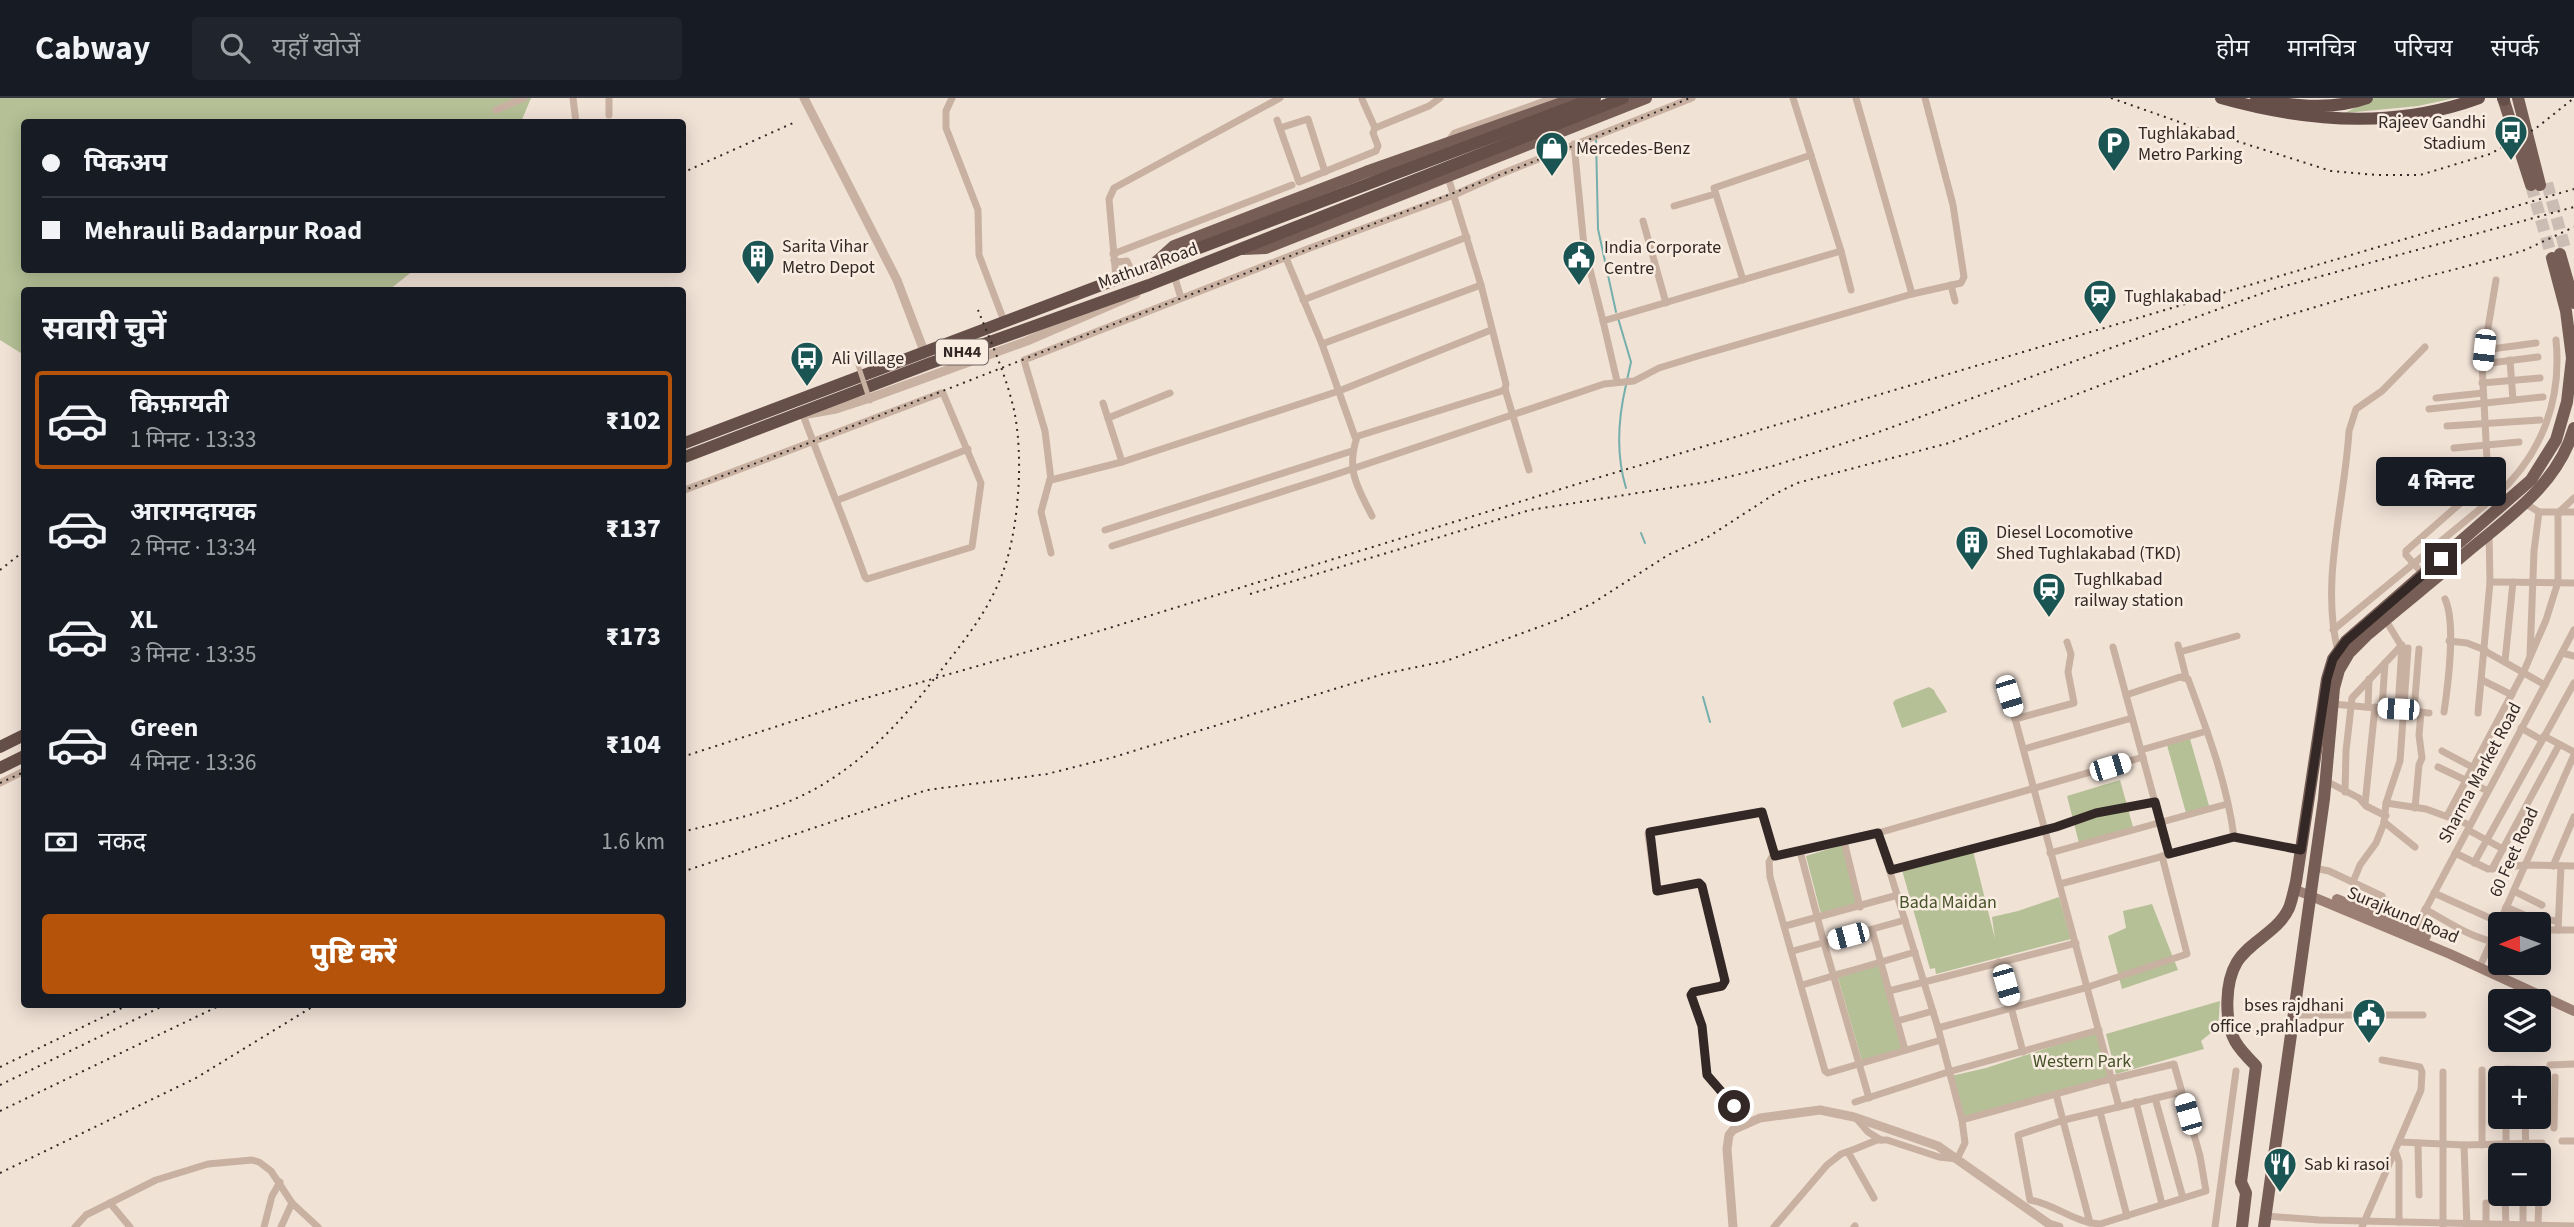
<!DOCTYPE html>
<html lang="hi">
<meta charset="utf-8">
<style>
body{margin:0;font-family:"Source Sans 3","Noto Sans Devanagari",sans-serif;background:#20242c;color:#f1f3f6;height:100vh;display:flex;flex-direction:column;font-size:26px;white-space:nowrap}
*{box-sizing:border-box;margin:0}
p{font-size:23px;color:#9ea1a6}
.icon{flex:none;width:38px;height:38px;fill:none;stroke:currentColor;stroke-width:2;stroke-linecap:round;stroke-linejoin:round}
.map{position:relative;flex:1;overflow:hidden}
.sheet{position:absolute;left:21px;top:189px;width:665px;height:721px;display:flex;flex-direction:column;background:#171b24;border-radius:7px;box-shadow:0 4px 18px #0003}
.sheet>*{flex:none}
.guide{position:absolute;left:21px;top:21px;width:665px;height:154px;border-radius:7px;box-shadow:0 4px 18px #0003;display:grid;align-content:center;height:154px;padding:0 21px;background:#171b24}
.needle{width:46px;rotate:269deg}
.buttons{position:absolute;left:2488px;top:814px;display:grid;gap:14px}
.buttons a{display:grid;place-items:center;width:63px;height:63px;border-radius:7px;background:#171b24;box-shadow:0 4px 18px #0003;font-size:35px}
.end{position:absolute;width:32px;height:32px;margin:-16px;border:9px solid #332825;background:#fff;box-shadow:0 0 0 4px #fff}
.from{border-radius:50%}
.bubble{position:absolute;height:49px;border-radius:7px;background:#171b24;box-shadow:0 4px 18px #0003;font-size:23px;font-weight:800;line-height:49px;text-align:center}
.car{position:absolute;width:21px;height:42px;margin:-21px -10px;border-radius:9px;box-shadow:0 0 5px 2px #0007;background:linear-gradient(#fff 24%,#345 0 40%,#fff 0 76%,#345 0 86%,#fff 0)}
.guide b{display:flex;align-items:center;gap:24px;height:66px;font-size:26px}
.guide b+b{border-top:2px solid #363941}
.guide i{width:18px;height:18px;background:#f1f3f6}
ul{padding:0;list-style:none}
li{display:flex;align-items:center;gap:21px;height:98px;margin:0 14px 10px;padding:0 7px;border:4px solid transparent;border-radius:7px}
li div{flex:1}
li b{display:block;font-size:26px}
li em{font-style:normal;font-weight:800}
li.on{border-color:#b45309}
li>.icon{width:63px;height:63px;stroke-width:1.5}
h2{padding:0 21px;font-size:32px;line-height:84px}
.pay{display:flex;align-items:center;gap:18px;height:77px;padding:0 21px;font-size:26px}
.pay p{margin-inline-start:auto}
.action{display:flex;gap:14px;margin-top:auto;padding:14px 21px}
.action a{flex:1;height:80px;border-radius:7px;background:#b45309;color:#fff;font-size:28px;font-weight:800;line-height:80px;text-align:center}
header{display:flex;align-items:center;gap:42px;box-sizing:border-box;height:98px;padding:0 35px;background:#171b24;border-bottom:2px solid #363941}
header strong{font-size:33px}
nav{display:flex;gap:38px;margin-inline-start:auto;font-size:24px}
.search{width:490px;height:63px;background:#20242c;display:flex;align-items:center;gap:18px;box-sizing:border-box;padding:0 24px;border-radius:7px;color:#9ea1a6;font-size:26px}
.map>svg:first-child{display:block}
</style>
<header>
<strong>Cabway</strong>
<div class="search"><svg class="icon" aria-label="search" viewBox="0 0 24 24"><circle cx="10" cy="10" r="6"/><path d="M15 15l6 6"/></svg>यहाँ खोजें</div>
<nav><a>होम</a><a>मानचित्र</a><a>परिचय</a><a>संपर्क</a></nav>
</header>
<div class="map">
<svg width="2574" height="1129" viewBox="0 0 2574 1129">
<rect width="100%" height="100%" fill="#f1e2d6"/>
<!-- green -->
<g fill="#b5c096">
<path d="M 0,0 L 531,0 L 521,24 L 24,24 L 24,172 L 414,172 L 389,192 L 24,192 L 24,257 L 0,242 Z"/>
<path d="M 2374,0 L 2455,0 L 2418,8 L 2345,15 Z"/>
<path d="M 1929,589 L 1934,592 C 1938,601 1943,605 1947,614 L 1902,630 L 1893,605 L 1895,602 Z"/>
<path d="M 2190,641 L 2210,711 L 2186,715 L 2167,647 Z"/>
<path d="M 2120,682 L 2133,729 L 2079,745 L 2067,698 Z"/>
<path d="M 1845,746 L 1861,805 L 1821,816 L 1806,758 Z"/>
<path d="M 1973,753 L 1995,841 L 1992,819 L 2018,813 L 2059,799 L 2071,841 L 1936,876 L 1935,870 L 1930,871 L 1902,772 Z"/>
<path d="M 2152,806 L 2178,872 L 2122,891 L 2108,838 L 2126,830 L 2123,813 Z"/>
<path d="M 1882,862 L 1907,949 L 1862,963 L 1836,873 Z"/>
<path d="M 2220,903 L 2218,929 L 2201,943 L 2204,951 L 2116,976 L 2106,936 Z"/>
<path d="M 2097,934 L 2110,980 L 1964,1020 L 1951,978 L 1986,970 Z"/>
</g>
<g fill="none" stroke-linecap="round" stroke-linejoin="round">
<!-- stream -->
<g stroke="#74afac" stroke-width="2">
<path d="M 1596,40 L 1598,131 L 1616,214"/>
<path d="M 1618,220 L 1631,264 L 1627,282"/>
<path d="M 1626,287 C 1618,321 1616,357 1626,390"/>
<path d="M 1641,435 L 1645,445"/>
<path d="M 1703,599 L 1710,624"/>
</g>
<!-- primary-tunnel -->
<g stroke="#cbbdb3" stroke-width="12" stroke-dasharray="12 6" stroke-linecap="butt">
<path d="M 2547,85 L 2566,154"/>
<path d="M 2531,87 L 2552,160"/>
</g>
<!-- minor -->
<g stroke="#c9b1a2" stroke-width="7">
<path d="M 573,0 L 576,24"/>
<path d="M 609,0 L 609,17"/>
<path d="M 952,0 L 946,13 L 946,30 L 978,112 L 979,157 L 1004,223"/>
<path d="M 1793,0 L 1841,153 L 1851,192"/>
<path d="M 1856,0 L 1912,196"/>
<path d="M 1362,1 L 1375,30"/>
<path d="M 496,12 L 524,0"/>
<path d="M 1277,22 L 1299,84 L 1376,53 L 1378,48 L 1373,35 L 1375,30 L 1429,8 L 1440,0"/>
<path d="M 1280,30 L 1308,21 L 1325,74"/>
<path d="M 1574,46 L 1584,148 L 1603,223 L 1841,153"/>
<path d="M 1674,108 L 1715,96"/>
<path d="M 1643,123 L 1666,205"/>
<path d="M 1113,156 L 1292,87"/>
<path d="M 1286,160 L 1322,246 L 1355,339 L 1502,293 L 1505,291 L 1506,286 L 1481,187 L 1448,79"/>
<path d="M 1114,162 L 1118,164 L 1127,163 L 1132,174"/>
<path d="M 1174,177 L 1181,200"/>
<path d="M 1116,180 L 1109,101 L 1114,90 L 1280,0"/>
<path d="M 1743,182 L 1714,90 L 1811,57"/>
<path d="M 1951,187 L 1955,203"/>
<path d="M 1303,202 L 1467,139"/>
<path d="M 1603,223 L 1617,283"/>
<path d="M 1322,246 L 1481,187"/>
<path d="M 2484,252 L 2536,245"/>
<path d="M 2510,262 L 2513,302"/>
<path d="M 2482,266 L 2538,259"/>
<path d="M 2482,285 L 2540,280"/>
<path d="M 1505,291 L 1529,372"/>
<path d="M 2436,300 L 2483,295"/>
<path d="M 1103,305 L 1122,364 L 1339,293 L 1491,232"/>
<path d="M 2429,311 L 2543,299"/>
<path d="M 1108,320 L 1170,295"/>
<path d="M 2447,328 L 2540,322"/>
<path d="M 1357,339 C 1346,373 1357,388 1372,418"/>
<path d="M 2454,350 L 2519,344"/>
<path d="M 1122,364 L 1051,382 L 1045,333 L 1024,262 L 1310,150 L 1454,97 L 1501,76 L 1692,0"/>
<path d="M 2439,374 L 2476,392"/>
<path d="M 2445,378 L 2458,373 L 2488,370"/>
<path d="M 1050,381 L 1041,414 L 1051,455"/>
<path d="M 2438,388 L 2468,399"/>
<path d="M 682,393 L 941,295 L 943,295 L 981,385 L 972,449 L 867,481 L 865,479 C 845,423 822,369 802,314"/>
<path d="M 838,402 L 968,351"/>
<path d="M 2526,406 L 2539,414 L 2574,414"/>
<path d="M 1105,432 L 1352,353"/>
<path d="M 1112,448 L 1334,377 L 1604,286 L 1634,283 L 1659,270 L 1698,258 L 1912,196 L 1961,185 L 1964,179 L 1953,107 L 1925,0"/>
<path d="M 2423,476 L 2406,457 L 2406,453 L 2488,381 L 2482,266 L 2496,182"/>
<path d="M 2490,484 L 2574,485"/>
<path d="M 2385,521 L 2402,549 L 2398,610"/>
<path d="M 2333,532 L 2497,397 C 2542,356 2562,302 2556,242"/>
<path d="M 2449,543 L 2467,545 L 2485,552"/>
<path d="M 2178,547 L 2186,579"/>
<path d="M 2113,549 L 2169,756"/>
<path d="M 2338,553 C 2320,484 2345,403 2349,333 L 2356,311 L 2382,293 L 2425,249"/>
<path d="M 2485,553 L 2545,587"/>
<path d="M 2180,554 L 2237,538"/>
<path d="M 2562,555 L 2574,558"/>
<path d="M 2530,558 L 2534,453 L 2539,414"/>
<path d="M 2505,563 L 2513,484"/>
<path d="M 2482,582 L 2512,597"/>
<path d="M 2126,597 L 2180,579 L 2188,581 C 2207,632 2227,685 2234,739"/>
<path d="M 2009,598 L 2119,1009"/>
<path d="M 2333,606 L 2429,615"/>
<path d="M 2368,609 L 2369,581"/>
<path d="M 2382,610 L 2385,565"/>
<path d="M 2414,613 L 2419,551"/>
<path d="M 2444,614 C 2448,587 2456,524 2445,501"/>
<path d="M 2478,615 L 2490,484 L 2489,436"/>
<path d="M 2015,621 L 2074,605 L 2068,574 L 2071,556 L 2067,544"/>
<path d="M 2521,630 L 2542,642"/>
<path d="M 2544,638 L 2574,654"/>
<path d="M 2024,651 L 2132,620"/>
<path d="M 2141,652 L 2207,633"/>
<path d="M 2442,653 L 2472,669"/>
<path d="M 2438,669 L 2488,693"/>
<path d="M 2326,683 L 2359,700 L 2366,708 L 2386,718"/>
<path d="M 0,685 L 24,673"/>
<path d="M 2345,694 L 2346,653 L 2352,600 L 2402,547"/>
<path d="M 2386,705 L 2426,711 L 2470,727"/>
<path d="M 2365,706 L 2375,609"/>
<path d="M 2415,710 L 2419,667 L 2422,660 L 2419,637 L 2421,614"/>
<path d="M 2447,718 L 2524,573 L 2546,522 L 2558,484 L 2558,415 L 2574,400"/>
<path d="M 2384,724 L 2415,749"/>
<path d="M 2468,732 L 2503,751"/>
<path d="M 1878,735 L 2143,659"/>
<path d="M 1844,743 L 1860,809"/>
<path d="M 1800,753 L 1824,845 L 1869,1000"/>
<path d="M 2050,755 L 2227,706"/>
<path d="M 2455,755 L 2488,771 L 2525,767 L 2574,768"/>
<path d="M 1773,757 L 1769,764 L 1770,779 L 1825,973 L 1828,975 L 1941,942"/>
<path d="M 2474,765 L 2574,585"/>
<path d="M 2553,768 L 2574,719"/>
<path d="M 2314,770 L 2329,773 L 2382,798"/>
<path d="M 2492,771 L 2559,647"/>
<path d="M 1891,772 L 2056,729 L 2096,715 L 2155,704"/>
<path d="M 2353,784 L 2360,767 L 2376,745 L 2384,725 L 2386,705 L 2400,663 L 2408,550"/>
<path d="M 2060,786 L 2234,739 L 2301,752"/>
<path d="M 2514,793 L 2542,807"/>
<path d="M 2434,795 L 2503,826"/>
<path d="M 2506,809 L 2531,820 L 2558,823"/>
<path d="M 2425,811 C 2448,824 2474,842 2501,845"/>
<path d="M 1785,828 L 1898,797"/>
<path d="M 1872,832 L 1905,952"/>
<path d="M 2545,832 L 2574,832"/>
<path d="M 2558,832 L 2561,768"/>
<path d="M 2414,833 L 2574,532"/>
<path d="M 1793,853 L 1905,822"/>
<path d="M 1999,864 L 2023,954"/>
<path d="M 2482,864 L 2574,657"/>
<path d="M 1802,887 L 1915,854"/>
<path d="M 1889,893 L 2076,845"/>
<path d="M 2294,917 L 2423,917"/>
<path d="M 1897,923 L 1933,913"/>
<path d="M 1938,930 L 2088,889 L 2187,856 L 2162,758"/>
<path d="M 2550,967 L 2574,966"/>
<path d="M 2506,980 L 2506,971 L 2541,972"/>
<path d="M 2056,996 L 2090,1125"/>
<path d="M 2155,1000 L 2183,1100"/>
<path d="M 1855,1004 L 1948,974 L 2099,932"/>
<path d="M 2136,1004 L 2162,1106"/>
<path d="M 2539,1004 L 2554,1004"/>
<path d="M 2100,1014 L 2127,1118"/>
<path d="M 2506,1018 L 2506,1047"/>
<path d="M 2525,1018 L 2526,1057"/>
<path d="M 1856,1020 L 1868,1034 L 1881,1042"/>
<path d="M 1748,1025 L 1709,980 L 1706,974 L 1702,928 L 1692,896 L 1722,888 L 1725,883 L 1702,787 L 1699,785 L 1656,793 L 1648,736 L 1665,730 L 1759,714 L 1763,715 L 1775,758 L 1878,735 L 1938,930 L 1962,1022 L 2103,983 L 2174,966 L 2200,1058 L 2206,1093 L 2100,1126 C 2075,1125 2055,1106 2030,1102 L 2018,1037 L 2064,1022 L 2181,994"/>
<path d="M 2554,1030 L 2555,979"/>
<path d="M 2562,1043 L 2574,1043"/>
<path d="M 2400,1044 L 2464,1047 L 2542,1045"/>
<path d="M 2418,1045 L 2419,1097"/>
<path d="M 2464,1047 L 2467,1129"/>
<path d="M 2482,1047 L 2482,972"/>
<path d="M 1848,1054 L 1874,1100"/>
<path d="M 2396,1055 L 2399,1064 L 2399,1124"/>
<path d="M 2505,1096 L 2506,1129"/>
<path d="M 110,1105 L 130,1129"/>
<path d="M 2266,1118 L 2319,1122 L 2574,1128"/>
<path d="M 2486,1127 L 2486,1105"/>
<path d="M 2443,1128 L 2443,974"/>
<path d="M 2538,1128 L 2539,1096"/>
<path d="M 75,1129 L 86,1117 L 156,1082 L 208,1066 L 252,1062 L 259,1064 L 271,1073 L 292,1105 L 318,1129"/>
<path d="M 264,1129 L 272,1098 L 280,1084"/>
<path d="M 281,1129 L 292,1105"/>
<path d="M 1774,1129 L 1827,1067 L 1841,1056 L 1855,1051 L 1877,1042 L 1887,1042 L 1939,1059 L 1957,1061 L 1965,1045 L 1962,1022"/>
<path d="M 1854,1129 L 1855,1128"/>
<path d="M 2215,1129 L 2236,973"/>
<path d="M 2362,1129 L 2421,992 L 2422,974 L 2420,969 L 2382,962"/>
<path d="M 2523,1129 L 2523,1105"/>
</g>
<!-- tertiary -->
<g stroke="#c9b1a2" stroke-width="9">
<path d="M 804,0 L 897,182 L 924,253"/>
<path d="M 1449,44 L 1455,36 L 1556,0"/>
<path d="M 808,316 L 836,311 L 870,300 L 1027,243 L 1136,196"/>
<path d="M 1733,1129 L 1727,1051 L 1729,1037 L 1733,1032 L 1760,1020 L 1820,1012 L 1854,1019 L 1938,1048 L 2049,1126 L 2059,1129"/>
</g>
<!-- secondary -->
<g stroke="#9c7f74" stroke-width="10">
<path d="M 2294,791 L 2450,856 L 2574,913"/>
<path d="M 2337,801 L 2426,838"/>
</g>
<!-- primary -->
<g stroke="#765d55" stroke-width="12">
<path d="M 2503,0 L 2531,87"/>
<path d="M 2518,0 L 2540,87"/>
<path d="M 1243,151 L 1266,150 L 1646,0"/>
<path d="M 2560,156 L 2574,205"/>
<path d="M 1154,166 L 1174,148 L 1366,74 L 1576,0"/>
<path d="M 2242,1129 L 2246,1095 L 2241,1084 L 2256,968 C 2248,960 2240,952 2235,943 C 2224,922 2225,884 2237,864 C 2250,843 2278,834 2289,810 C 2292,802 2294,792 2296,784 L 2327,581 L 2333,561 L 2346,543 L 2531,382 L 2556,342 L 2567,304 L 2572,260 L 2566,213 L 2552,160"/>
<path d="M 2264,1129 L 2324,701 L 2334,590 L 2339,572 L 2349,555 L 2367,537 C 2400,509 2434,482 2467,454 C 2510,418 2558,386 2574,330"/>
</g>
<!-- trunk -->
<g stroke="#664f48" stroke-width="12">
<path d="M 2221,0 C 2306,24 2395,31 2479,0"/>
<path d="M 2503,0 L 2504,2"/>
<path d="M 2256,2 C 2293,7 2331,13 2367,0"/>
<path d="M 682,346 L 1595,0"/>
<path d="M 682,360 L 928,266 L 1149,187 L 1623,0"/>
<path d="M 0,649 L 24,637"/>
<path d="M 0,670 L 24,658"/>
</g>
<!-- rail -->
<g stroke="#332825" stroke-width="2" stroke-dasharray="2 5" stroke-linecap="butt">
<path d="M 2111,0 L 2205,33 L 2331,73 L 2377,77 L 2420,77 L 2490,56 L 2535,31 L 2574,0"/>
<path d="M 682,75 L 793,25"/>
<path d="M 682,393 C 846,332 1007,267 1169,205 C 1343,137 1518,72 1690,0"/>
<path d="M 0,472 L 24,453"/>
<path d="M 1250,496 L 1530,412 L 1707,384 L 1773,368 L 1873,336 L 2274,191 L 2574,109"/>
<path d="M 682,659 L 852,604 L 1093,535 L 1597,380 L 2574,91"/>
<path d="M 0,685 L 24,674"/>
<path d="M 682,734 C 721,724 763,716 799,699 C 853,674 895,631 931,585 C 956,553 986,518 1001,479 C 1019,435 1024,359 1014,312 C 1006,277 991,244 978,212"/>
<path d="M 682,774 L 927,692 L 1047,676 L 1114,659 L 1383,576 L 1446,563 L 1558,522 L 1593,505 L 1668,457 L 1708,439 L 1773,397 L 1797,385 L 1949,345 L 2269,223 L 2352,198 L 2506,158 L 2525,152 L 2574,129"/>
<path d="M 0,969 L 130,906"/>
<path d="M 0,987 L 167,906"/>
<path d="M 0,1013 L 223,906"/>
<path d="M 0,1075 L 196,980 L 317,906"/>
</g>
<!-- pedestrian-bridge -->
<path stroke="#c9b1a2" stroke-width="5" d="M 858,267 L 870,303"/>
</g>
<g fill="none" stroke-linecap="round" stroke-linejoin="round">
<!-- route -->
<path stroke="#332825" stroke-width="9" d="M 1734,1008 L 1707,977 L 1702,928 L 1691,897 L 1693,894 L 1722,888 L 1725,883 L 1702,788 L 1699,785 L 1657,793 L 1650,734 L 1762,714 L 1775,758 L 1878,735 L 1891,772 L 2056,729 L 2096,715 L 2155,704 L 2169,756 L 2234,739 L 2301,752 L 2327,581 L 2333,561 L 2346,543 L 2441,461"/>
</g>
<!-- icons -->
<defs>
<symbol id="bus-pin" viewBox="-11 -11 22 30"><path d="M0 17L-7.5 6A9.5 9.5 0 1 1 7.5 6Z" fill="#1a5554" stroke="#f9ede2"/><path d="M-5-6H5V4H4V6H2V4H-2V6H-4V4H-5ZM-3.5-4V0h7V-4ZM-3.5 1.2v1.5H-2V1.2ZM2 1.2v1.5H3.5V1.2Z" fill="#fff"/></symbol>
<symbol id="parking-pin" viewBox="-11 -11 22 30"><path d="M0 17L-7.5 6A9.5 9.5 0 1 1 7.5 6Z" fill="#1a5554" stroke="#f9ede2"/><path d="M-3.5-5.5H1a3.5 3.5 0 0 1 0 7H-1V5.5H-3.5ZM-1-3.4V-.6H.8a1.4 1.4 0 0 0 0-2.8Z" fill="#fff"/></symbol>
<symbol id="shop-pin" viewBox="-11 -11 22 30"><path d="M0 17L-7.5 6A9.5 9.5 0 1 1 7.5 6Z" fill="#1a5554" stroke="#f9ede2"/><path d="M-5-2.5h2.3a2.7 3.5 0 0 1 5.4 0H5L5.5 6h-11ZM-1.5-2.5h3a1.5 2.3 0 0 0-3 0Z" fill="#fff"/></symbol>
<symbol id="building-pin" viewBox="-11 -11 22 30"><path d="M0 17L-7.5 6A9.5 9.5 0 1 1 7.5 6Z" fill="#1a5554" stroke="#f9ede2"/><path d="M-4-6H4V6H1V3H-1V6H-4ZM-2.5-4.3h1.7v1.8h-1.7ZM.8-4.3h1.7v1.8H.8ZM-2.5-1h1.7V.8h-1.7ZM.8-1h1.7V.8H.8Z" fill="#fff"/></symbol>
<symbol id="civic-pin" viewBox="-11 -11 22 30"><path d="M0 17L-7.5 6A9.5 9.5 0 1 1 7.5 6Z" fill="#1a5554" stroke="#f9ede2"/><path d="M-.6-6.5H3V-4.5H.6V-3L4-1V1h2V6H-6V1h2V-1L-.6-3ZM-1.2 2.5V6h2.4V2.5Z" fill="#fff"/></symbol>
<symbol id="station-pin" viewBox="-11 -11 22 30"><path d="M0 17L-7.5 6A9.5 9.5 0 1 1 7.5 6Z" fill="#1a5554" stroke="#f9ede2"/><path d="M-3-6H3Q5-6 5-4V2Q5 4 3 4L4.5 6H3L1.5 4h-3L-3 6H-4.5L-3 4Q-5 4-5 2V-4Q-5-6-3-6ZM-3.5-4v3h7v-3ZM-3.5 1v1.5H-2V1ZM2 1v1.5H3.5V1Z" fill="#fff"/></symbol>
<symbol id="restaurant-pin" viewBox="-11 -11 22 30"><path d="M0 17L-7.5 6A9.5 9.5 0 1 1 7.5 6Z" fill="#1a5554" stroke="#f9ede2"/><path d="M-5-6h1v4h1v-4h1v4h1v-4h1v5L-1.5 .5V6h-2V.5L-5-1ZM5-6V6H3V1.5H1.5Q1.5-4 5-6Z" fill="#fff"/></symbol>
</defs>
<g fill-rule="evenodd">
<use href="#bus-pin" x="2492" y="15" width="38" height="52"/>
<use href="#parking-pin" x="2095" y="26" width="38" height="52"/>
<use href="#shop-pin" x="1533" y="31" width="38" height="52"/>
<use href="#building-pin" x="739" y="139" width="38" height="52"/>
<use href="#civic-pin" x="1560" y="140" width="38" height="52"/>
<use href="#station-pin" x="2081" y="179" width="38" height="52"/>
<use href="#bus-pin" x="788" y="241" width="38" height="52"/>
<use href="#building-pin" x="1953" y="425" width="38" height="52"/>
<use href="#station-pin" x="2030" y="472" width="38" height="52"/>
<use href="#civic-pin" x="2350" y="898" width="38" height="52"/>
<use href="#restaurant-pin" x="2261" y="1047" width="38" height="52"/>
</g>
<g text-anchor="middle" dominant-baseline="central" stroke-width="5" stroke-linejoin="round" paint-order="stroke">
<!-- shield labels -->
<rect fill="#f9ede2" stroke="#6e635e" stroke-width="2" x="936" y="241.5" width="52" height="25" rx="5"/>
<g font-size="16" font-weight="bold" fill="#332825">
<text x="962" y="254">NH44</text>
</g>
<!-- poi labels -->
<g font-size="18" fill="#332825" stroke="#f9ede2" text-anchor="start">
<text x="2486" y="24" text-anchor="end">Rajeev Gandhi<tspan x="2486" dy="21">Stadium</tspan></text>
<text x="2138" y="35">Tughlakabad<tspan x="2138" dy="21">Metro Parking</tspan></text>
<text x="1576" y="50">Mercedes-Benz</text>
<text x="782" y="148">Sarita Vihar<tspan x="782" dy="21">Metro Depot</tspan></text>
<text x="1604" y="149">India Corporate<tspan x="1604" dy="21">Centre</tspan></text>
<text x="2124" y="198">Tughlakabad</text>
<text x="832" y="260">Ali Village</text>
<text x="1996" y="434">Diesel Locomotive<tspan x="1996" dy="21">Shed Tughlakabad (TKD)</tspan></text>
<text x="2074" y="481">Tughlkabad<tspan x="2074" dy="21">railway station</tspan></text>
<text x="2344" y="907" text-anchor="end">bses rajdhani<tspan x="2344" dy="21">office ,prahladpur</tspan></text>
<text x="2304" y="1066">Sab ki rasoi</text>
</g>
<!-- street labels -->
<g font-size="18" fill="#332825" stroke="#f9ede2">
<text transform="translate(1148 168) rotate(-20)">Mathura Road</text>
<text transform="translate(2480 675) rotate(-62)">Sharma Market Road</text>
<text transform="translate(2514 754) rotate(-66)">60 Feet Road</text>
<text transform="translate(2403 817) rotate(23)">Surajkund Road</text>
</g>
<!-- park labels -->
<g font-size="18" fill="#465228" stroke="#f9ede2">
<text x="1948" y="804">Bada Maidan</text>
<text x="2082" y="963">Western Park</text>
</g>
</g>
</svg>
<div class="buttons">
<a><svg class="needle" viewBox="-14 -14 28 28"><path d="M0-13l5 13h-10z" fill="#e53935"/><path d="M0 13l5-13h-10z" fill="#9ea1a6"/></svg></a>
<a><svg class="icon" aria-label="layers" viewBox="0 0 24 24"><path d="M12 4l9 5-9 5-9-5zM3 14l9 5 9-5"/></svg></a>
<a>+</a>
<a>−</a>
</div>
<i class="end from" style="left:1734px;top:1008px"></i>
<i class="end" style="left:2441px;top:461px"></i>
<div class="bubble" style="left:2376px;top:359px;width:130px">4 मिनट</div>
<i class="car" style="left:2484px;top:252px;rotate:186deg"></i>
<i class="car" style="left:2009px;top:598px;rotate:163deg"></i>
<i class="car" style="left:2398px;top:611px;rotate:273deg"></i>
<i class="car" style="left:2110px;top:669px;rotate:73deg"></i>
<i class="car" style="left:1848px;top:838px;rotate:255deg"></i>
<i class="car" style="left:2006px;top:887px;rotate:164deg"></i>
<i class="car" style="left:2188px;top:1016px;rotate:344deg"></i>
<div class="guide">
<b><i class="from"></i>पिकअप</b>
<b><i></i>Mehrauli Badarpur Road</b>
</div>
<section class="sheet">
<h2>सवारी चुनें</h2>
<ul>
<li class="on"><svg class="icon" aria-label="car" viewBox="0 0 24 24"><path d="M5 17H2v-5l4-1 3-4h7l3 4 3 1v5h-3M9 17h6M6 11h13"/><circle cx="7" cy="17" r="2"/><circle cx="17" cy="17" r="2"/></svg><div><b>किफ़ायती</b><p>1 मिनट · 13:33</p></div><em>₹102</em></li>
<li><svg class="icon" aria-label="car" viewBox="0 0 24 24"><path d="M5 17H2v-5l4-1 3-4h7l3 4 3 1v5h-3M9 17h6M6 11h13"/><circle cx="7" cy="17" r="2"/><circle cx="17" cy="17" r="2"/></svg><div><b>आरामदायक</b><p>2 मिनट · 13:34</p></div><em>₹137</em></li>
<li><svg class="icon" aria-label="car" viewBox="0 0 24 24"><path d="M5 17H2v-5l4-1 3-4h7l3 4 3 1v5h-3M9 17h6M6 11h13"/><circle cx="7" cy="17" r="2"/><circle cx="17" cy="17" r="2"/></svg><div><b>XL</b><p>3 मिनट · 13:35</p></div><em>₹173</em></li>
<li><svg class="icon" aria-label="car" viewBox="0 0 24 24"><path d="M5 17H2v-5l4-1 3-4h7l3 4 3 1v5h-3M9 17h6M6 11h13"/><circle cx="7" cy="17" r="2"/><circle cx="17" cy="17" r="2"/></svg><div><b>Green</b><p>4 मिनट · 13:36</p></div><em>₹104</em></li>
</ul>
<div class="pay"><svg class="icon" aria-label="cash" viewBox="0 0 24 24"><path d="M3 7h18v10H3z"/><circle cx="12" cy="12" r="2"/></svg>नकद<p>1.6 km</p></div>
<div class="action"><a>पुष्टि करें</a></div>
</section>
</div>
